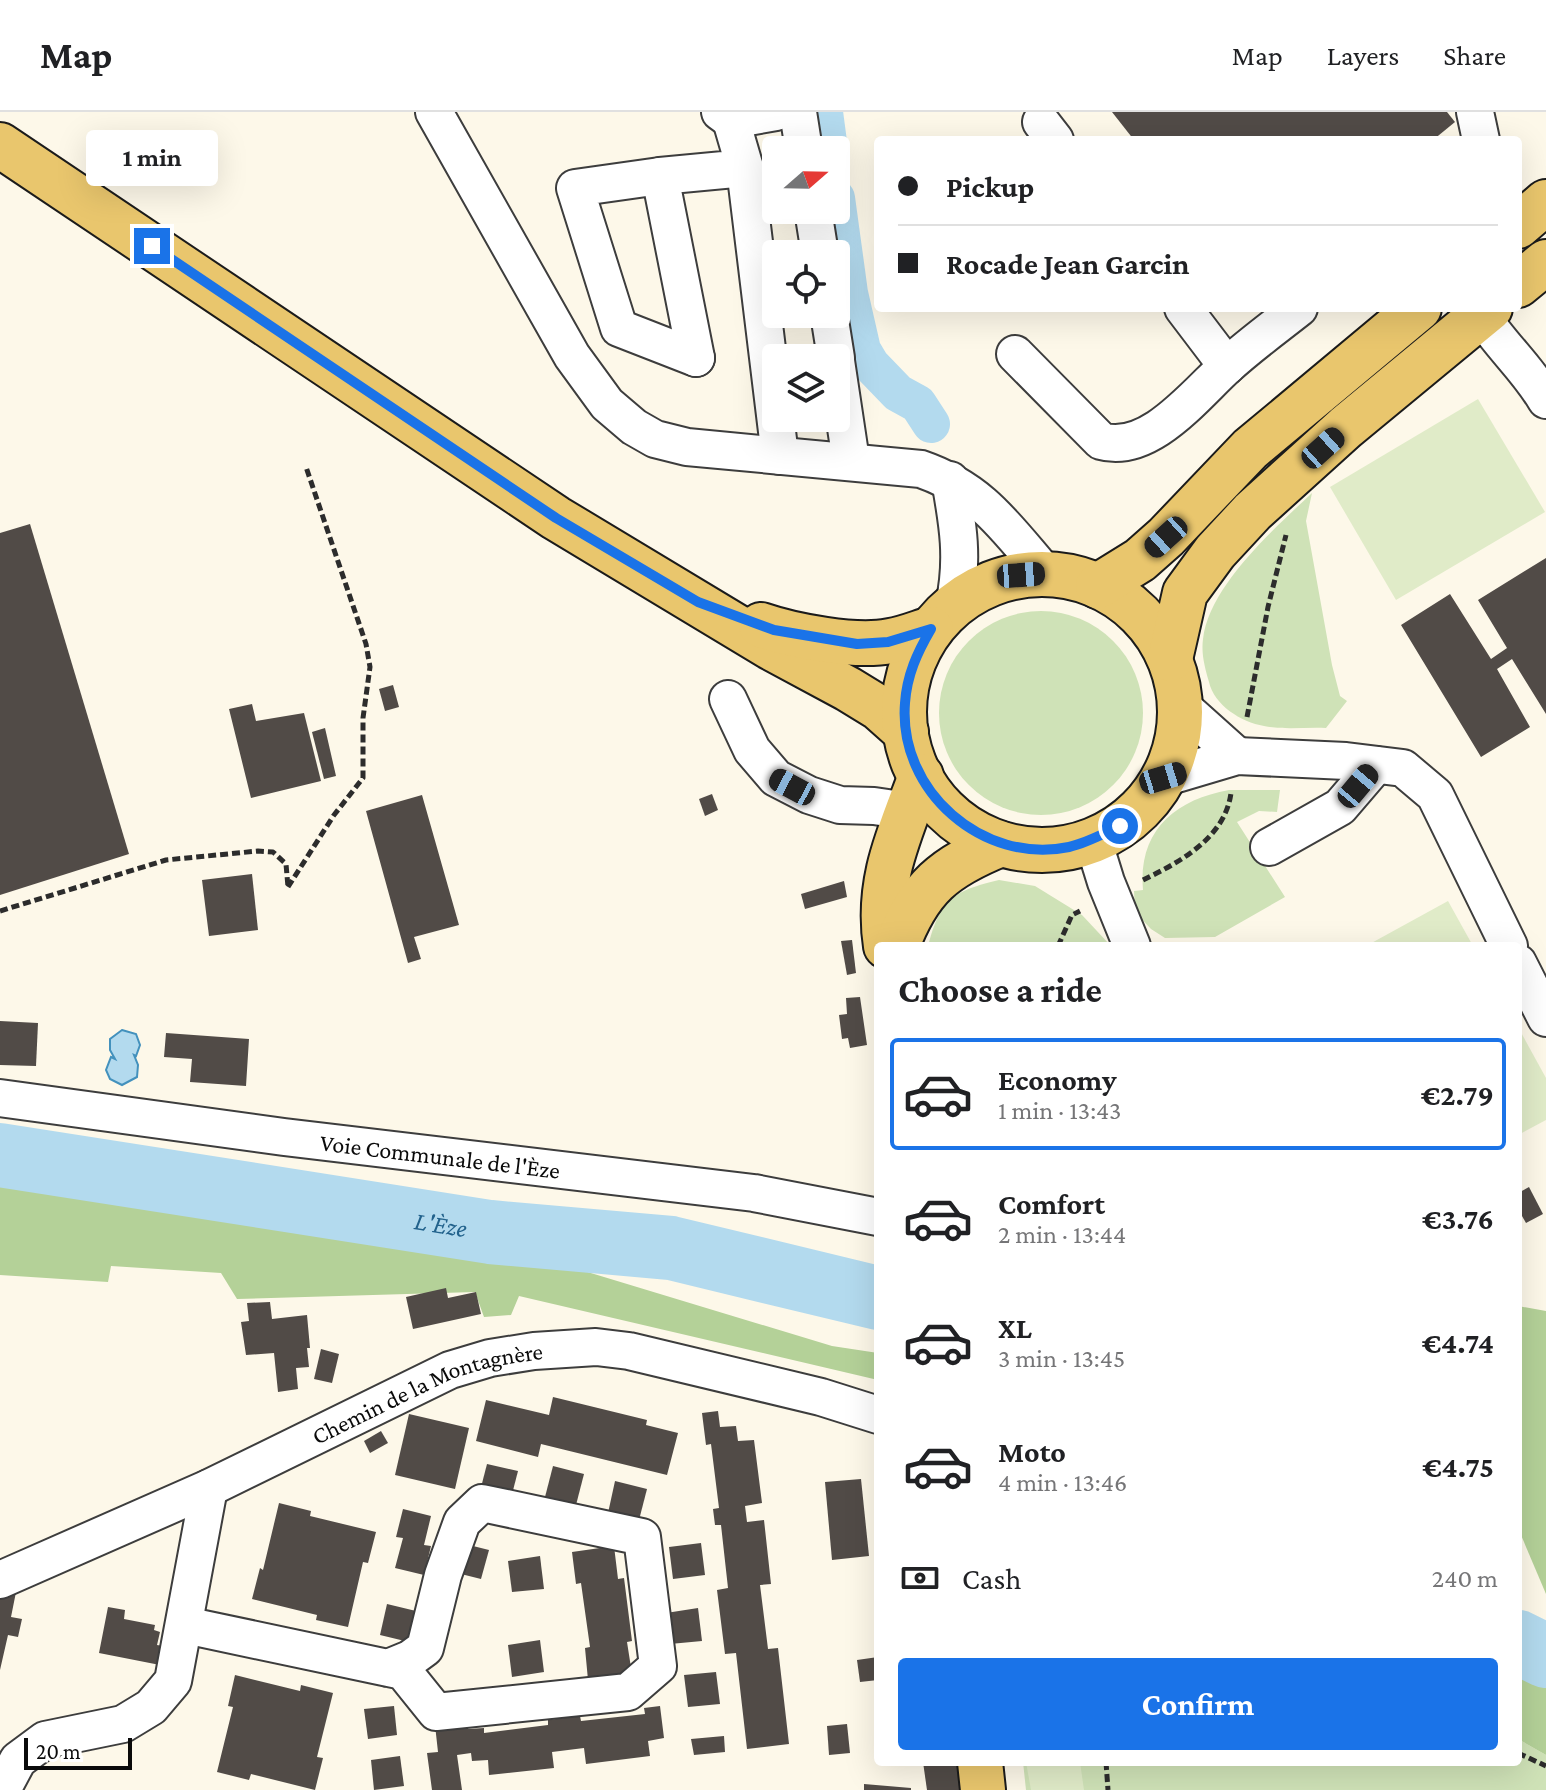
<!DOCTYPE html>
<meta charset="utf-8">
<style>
body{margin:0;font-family:"Crimson Pro",serif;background:#f2f2f2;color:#202124;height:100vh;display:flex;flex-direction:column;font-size:30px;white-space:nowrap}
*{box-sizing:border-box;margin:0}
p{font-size:26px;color:#757577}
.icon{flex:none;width:44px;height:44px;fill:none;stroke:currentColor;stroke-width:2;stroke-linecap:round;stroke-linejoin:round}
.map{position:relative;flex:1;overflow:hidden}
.panel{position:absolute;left:874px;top:830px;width:648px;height:824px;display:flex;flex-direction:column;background:#fff;border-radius:8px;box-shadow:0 8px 32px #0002}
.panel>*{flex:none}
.hud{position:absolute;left:874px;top:24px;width:648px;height:176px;border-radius:8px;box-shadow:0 8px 32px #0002;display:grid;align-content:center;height:176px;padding:0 24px;background:#fff}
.needle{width:52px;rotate:70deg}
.buttons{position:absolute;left:762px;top:24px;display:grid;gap:16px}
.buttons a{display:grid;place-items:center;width:88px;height:88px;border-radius:8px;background:#fff;box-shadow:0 8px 32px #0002;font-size:40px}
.scale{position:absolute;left:24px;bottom:20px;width:108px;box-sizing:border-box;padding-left:8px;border:4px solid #0a0a0a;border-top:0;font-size:22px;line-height:28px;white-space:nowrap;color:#0a0a0a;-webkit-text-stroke:6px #fff;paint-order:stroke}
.end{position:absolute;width:36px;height:36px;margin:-18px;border:10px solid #1a73e8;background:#fff;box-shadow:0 0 0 4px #fff}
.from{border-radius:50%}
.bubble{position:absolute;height:56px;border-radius:8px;background:#fff;box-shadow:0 8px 32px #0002;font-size:26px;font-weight:700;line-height:56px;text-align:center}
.car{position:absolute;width:24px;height:48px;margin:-24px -12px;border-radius:10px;box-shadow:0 0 6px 2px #0007;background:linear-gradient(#222 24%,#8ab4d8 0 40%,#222 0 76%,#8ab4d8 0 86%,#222 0)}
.hud b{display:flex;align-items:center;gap:28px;height:76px;font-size:30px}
.hud b+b{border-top:2px solid #e0e0e0}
.hud i{width:20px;height:20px;background:#202124}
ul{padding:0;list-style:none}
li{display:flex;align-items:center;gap:24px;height:112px;margin:0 16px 12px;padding:0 8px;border:4px solid transparent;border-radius:8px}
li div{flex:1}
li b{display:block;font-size:30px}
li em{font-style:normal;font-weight:700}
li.current{border-color:#1a73e8}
li>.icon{width:72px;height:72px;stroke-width:1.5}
h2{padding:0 24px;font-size:36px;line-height:96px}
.pay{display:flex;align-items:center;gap:20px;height:88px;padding:0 24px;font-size:30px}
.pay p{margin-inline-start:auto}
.button{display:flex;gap:16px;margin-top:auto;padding:16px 24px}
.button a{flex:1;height:92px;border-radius:8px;background:#1a73e8;color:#fff;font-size:32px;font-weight:700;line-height:92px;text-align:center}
header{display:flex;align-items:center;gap:48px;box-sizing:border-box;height:112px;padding:0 40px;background:#fff;border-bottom:2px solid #e0e0e0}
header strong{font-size:38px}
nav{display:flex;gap:44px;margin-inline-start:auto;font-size:28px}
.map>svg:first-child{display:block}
</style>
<header>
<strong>Map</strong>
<nav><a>Map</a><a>Layers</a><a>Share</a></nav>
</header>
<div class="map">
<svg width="1546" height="1678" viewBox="0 0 1546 1678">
<rect width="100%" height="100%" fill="#fdf8e9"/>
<!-- green -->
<g fill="#cfe2b7">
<path d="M 1312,381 L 1306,409 L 1332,553 L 1340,584 L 1347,589 L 1326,616 C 1306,615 1283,618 1264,614 C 1241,610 1214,593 1209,570 C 1205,556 1201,542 1203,527 C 1209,474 1275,416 1312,381 Z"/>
<circle cx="1041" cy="601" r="102"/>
<path d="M 1229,678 L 1280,678 L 1277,700 L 1259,699 L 1237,710 L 1285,785 L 1215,825 L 1165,826 L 1151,817 L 1135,800 L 1134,779 L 1143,778 C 1138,719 1174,688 1229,678 Z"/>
<path d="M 999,768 L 1035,774 L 1082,803 L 1111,834 L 928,834 C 940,787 953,779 999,768 Z"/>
<path d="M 1518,1627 L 1546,1643 L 1546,1678 L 1026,1678 L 1023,1650 L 1518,1650 Z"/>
</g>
<!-- forest -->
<g fill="#b4d198">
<path d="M 0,1051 L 495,1132 L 832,1234 L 878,1241 L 878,1268 L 519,1184 L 511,1203 L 484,1205 L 475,1180 L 237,1187 L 221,1161 L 111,1154 L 108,1170 L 0,1163 Z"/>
<path d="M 1518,1194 L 1546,1199 L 1546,1482 L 1518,1416 Z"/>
<path d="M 1518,1562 L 1546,1576 L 1546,1643 L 1518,1627 Z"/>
</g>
<!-- pitch -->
<g fill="#e0ebc8">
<path d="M 1478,287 L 1545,400 L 1396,488 L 1330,375 Z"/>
<path d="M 1448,789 L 1473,834 L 1366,834 Z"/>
<path d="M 1518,915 L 1546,966 L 1546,1008 L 1518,1023 Z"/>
<path d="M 1026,1650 L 1080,1650 L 1084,1678 L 1031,1678 Z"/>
</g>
<!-- water -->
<path fill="#b3daee" stroke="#4391bd" stroke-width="2" d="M 122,918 L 136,922 L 140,933 L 136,944 L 134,943 L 138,953 L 137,965 L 122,973 L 110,967 L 106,958 L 111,945 L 115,947 L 110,938 L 110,927 Z"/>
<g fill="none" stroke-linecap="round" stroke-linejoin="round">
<!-- canal -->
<g stroke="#b3daee" stroke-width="38">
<path d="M 824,0 L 829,38"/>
<path d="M 836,86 L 849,181 L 862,238 L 871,253 L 898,281 L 918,292 L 931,312"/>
</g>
<!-- river -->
<g stroke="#b3daee" stroke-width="64">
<path id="s1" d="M 0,1043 L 490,1120 L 671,1136 L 878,1186"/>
<path d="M 1518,1530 L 1546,1544"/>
</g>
</g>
<!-- building -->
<g fill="#514b47">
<path d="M 1112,0 L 1447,0 L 1455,10 L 1433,28 L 1134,28 Z"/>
<path d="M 30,412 L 129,742 L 0,783 L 0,421 Z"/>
<path d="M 1546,446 L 1546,602 L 1512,547 L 1497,557 L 1530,615 L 1481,645 L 1401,513 L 1450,482 L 1491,547 L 1507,536 L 1478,488 Z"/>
<path d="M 393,573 L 399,595 L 385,599 L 379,577 Z"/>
<path d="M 252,592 L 256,609 L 304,601 L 321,669 L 251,686 L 229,597 Z"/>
<path d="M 325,616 L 336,664 L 324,667 L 312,620 Z"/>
<path d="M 712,682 L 718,698 L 705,704 L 699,687 Z"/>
<path d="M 422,683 L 459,813 L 414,825 L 421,847 L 408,851 L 366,699 Z"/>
<path d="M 252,762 L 258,818 L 209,824 L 202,768 Z"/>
<path d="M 844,769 L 847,785 L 805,797 L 801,782 Z"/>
<path d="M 852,828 L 856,861 L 847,863 L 841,829 Z"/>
<path d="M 860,885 L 867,933 L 850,936 L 848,926 L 842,927 L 839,903 L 847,902 L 846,886 Z"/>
<path d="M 0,909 L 38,911 L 36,954 L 0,953 Z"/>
<path d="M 166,921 L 249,927 L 246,974 L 190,970 L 192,947 L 164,945 Z"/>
<path d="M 1529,1075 L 1543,1102 L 1526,1111 L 1518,1097 L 1518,1081 Z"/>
<path d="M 446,1176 L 448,1186 L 476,1180 L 481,1202 L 413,1217 L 406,1185 Z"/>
<path d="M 270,1190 L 272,1207 L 307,1203 L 310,1236 L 307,1236 L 309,1255 L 296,1256 L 298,1277 L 278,1280 L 274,1241 L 246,1243 L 241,1210 L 249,1209 L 247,1191 Z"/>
<path d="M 321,1237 L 339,1242 L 332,1271 L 314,1267 Z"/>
<path d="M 553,1285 L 647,1308 L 646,1313 L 678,1321 L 667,1363 L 541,1332 L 538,1345 L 476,1329 L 486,1288 L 549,1303 Z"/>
<path d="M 718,1299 L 720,1315 L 736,1314 L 738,1329 L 754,1328 L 762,1391 L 745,1394 L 747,1410 L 764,1408 L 771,1472 L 760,1473 L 768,1537 L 778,1536 L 789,1632 L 747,1637 L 736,1541 L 725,1542 L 717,1478 L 728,1476 L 721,1413 L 715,1413 L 713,1397 L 719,1396 L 711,1332 L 706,1333 L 702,1301 Z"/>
<path d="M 409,1302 L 469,1316 L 455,1377 L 395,1363 Z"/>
<path d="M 381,1319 L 388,1331 L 370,1341 L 364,1329 Z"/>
<path d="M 487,1352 L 518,1359 L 510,1390 L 479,1383 Z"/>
<path d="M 553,1354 L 584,1362 L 576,1393 L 545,1385 Z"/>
<path d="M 861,1367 L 869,1444 L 832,1448 L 825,1370 Z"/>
<path d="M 615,1369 L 647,1377 L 639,1408 L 608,1401 Z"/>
<path d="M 279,1391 L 311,1399 L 310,1404 L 376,1420 L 368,1451 L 363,1450 L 348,1515 L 316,1508 L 317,1503 L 252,1487 L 260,1456 L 263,1458 Z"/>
<path d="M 403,1397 L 431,1404 L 424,1433 L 431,1434 L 424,1463 L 395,1456 L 403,1426 L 396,1425 Z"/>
<path d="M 461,1431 L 489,1438 L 481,1467 L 453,1460 Z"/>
<path d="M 701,1431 L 705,1463 L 673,1467 L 669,1435 Z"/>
<path d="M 614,1434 L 618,1467 L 624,1466 L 632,1529 L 627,1530 L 632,1562 L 588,1568 L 585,1536 L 590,1535 L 581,1471 L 576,1472 L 572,1440 Z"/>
<path d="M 540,1444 L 544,1477 L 512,1480 L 508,1449 Z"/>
<path d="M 16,1480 L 11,1505 L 22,1507 L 18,1525 L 8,1523 L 0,1558 L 0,1484 Z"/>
<path d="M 387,1492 L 416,1499 L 409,1530 L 380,1523 Z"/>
<path d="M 108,1495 L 125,1498 L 124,1507 L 155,1513 L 154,1518 L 160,1520 L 157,1533 L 163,1534 L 160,1553 L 99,1541 Z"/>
<path d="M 698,1496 L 702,1529 L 670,1532 L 666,1501 Z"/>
<path d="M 540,1528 L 544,1560 L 512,1565 L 508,1533 Z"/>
<path d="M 878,1545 L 878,1568 L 860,1570 L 857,1548 Z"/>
<path d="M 716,1560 L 720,1592 L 688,1595 L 684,1563 Z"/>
<path d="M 235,1563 L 300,1579 L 301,1573 L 333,1581 L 317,1645 L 323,1646 L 315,1678 L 251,1662 L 249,1668 L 217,1660 L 233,1595 L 228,1594 Z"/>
<path d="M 394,1594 L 397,1623 L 368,1627 L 364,1597 Z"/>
<path d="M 660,1594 L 664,1626 L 648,1629 L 650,1644 L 586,1652 L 584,1636 L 552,1640 L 554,1656 L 489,1663 L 488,1648 L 472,1649 L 471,1641 L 457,1643 L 462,1678 L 432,1678 L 427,1641 L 438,1640 L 435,1613 L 467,1610 L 468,1617 L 484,1616 L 484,1621 L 548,1613 L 548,1608 L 580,1604 L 581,1609 L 645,1602 L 644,1596 Z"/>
<path d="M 847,1612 L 850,1641 L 829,1643 L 827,1614 Z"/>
<path d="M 724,1624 L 725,1640 L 694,1643 L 691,1627 Z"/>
<path d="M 400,1644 L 404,1674 L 374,1678 L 371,1648 Z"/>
<path d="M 923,1650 L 959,1650 L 963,1678 L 927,1678 Z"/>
<path d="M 864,1672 L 911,1676 L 911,1678 L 864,1678 Z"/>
</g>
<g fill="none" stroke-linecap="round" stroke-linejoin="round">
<defs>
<g id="minor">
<path d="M 434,0 L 572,244 L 607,292 L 634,315 L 655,327 L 687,335 L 921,357 C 982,378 1006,416 1046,462"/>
<path d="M 720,0 L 731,8 L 776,0"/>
<path d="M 798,0 L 804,38"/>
<path d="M 1475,0 L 1481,28"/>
<path d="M 1041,10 L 1055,28"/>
<path d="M 745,56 L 780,344"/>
<path d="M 660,64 L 575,76 L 619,216 L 696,246"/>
<path d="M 813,98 L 820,142"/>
<path d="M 1183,196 L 1227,254"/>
<path d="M 829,202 L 836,246"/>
<path d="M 1481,203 C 1501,234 1528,257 1546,288"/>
<path d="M 1015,242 L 1101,329 C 1149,343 1195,283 1227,254 C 1250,233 1275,215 1299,196"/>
<path d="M 696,246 L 660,64 L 745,56 L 731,8"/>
<path d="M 836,249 L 851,349"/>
<path d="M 950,368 C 958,412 964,448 954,493"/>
<path d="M 728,587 L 752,638 L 776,666 L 809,683 L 840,693 L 874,694 L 908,699"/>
<path d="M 1179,592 L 1237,644"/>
<path d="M 1163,666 L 1237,644 L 1346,649 L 1403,656 L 1435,683 L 1509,834"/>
<path d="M 1093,728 L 1106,770 L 1132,834"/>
<path d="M 1269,735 L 1340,695 L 1376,653"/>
<path d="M 1518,851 L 1546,906"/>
<path id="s2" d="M 0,986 L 284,1025 L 754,1081 L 878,1105"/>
<path id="s3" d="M 0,1468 L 209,1376 L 450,1258 L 490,1246 L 534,1239 L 596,1235 L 629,1239 L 821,1285 L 878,1303"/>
<path d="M 185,1513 L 388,1556 L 403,1559 L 436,1600 L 628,1580 L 658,1554 L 642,1425 L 482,1391 L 462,1410 L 443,1463 L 425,1536 L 410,1547 L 388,1556"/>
<path d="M 2,1678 L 18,1648 L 45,1628 L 123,1612 L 151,1595 L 173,1569 L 209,1376"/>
</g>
<g id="major">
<path d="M 0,33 L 556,406 L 770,535 L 848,577 L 879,596 L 906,620"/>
<path d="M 1518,114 L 1546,90"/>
<path d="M 1518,173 L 1546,150"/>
<circle cx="1042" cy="600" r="138"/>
<path d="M 1098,474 L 1140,448 L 1166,425 L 1250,337 L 1419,196"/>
<path d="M 761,513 C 793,524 856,536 890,529 C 904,527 918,521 931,517"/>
<path d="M 1170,547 L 1185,481 L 1215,440 L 1253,399 L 1346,315 L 1490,196"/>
<path d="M 886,834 C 876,770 899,723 921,664"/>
<path d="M 897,834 C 919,775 944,755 1001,732"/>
<path d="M 980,1650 L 983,1678"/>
</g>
</defs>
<!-- minor casing -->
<use href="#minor" stroke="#3d3d3d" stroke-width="40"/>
<!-- major casing -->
<use href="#major" stroke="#1b1b1b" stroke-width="48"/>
<!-- path -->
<g stroke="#2c2c2c" stroke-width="5" stroke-dasharray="8 4" stroke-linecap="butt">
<path d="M 1247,605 L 1268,495 L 1286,423"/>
<path d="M 1143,768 C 1180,750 1225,726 1231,681"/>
<path d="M 288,775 L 334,703 L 363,666 L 363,606 L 370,555 L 366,532 L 306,355"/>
<path d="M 0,799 L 166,748 L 258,739 L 273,740 L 286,752 L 288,775"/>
<path d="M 1058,834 L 1072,803 L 1080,799"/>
<path d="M 1518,1641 L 1546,1654"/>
<path d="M 1106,1650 L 1108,1678"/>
</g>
<!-- minor -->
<use href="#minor" stroke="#fff" stroke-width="36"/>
<!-- major -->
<use href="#major" stroke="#e9c66d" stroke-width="44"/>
</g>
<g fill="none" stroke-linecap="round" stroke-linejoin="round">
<!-- route -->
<path stroke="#1a73e8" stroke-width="10" d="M 152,134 L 556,406 L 698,490 L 774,518 L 857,532 L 888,530 L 931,517 C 917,541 907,563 905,591 C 898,679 983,753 1069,735 C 1087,731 1103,722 1120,714"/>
</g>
<g text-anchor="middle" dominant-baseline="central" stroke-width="8" stroke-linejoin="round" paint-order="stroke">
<!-- street labels -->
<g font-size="24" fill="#0a0a0a" stroke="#fff">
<text stroke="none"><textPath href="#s2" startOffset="444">Voie Communale de l'Èze</textPath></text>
<text stroke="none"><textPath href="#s3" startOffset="468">Chemin de la Montagnère</textPath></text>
</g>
<!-- water labels -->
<g font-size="26" font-style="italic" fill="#22628c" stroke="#fff">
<text stroke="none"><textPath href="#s1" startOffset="446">L'Èze</textPath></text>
</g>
</g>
</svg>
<div class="buttons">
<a><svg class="needle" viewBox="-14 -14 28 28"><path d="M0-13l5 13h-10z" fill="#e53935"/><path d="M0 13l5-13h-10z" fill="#757577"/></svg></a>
<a><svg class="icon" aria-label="locate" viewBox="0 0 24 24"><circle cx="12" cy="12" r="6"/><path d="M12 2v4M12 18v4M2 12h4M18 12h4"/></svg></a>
<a><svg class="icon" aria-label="layers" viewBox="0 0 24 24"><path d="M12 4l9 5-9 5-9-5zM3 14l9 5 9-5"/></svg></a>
</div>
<div class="scale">20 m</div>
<i class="end from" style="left:1120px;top:714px"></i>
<i class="end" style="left:152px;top:134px"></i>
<div class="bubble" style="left:86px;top:18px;width:132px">1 min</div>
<i class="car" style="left:1323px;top:336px;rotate:48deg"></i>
<i class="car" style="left:1166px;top:425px;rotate:228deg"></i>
<i class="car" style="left:1021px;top:463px;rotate:86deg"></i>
<i class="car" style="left:1163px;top:666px;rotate:73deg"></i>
<i class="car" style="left:1358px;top:674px;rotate:40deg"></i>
<i class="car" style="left:792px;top:675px;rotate:298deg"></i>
<div class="hud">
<b><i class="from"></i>Pickup</b>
<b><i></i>Rocade Jean Garcin</b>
</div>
<section class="panel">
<h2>Choose a ride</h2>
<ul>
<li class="current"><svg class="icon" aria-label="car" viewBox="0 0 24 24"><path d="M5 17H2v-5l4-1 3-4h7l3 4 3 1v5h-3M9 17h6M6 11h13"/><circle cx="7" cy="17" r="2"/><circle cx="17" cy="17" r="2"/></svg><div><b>Economy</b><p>1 min · 13:43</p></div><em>€2.79</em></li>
<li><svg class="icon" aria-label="car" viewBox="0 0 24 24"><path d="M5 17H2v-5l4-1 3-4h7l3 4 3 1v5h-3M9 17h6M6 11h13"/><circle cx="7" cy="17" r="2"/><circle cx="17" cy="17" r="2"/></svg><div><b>Comfort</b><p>2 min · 13:44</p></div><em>€3.76</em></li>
<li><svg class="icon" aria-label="car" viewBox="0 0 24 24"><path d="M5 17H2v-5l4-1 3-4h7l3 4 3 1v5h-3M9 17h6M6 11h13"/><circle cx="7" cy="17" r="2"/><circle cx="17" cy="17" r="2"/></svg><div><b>XL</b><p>3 min · 13:45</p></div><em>€4.74</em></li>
<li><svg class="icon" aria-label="car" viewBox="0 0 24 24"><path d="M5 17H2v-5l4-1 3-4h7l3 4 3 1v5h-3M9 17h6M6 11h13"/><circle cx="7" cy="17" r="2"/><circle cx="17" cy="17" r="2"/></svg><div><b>Moto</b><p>4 min · 13:46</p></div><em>€4.75</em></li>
</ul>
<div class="pay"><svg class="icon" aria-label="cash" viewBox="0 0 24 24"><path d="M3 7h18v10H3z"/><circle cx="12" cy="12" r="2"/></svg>Cash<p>240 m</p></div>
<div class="button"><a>Confirm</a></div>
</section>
</div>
